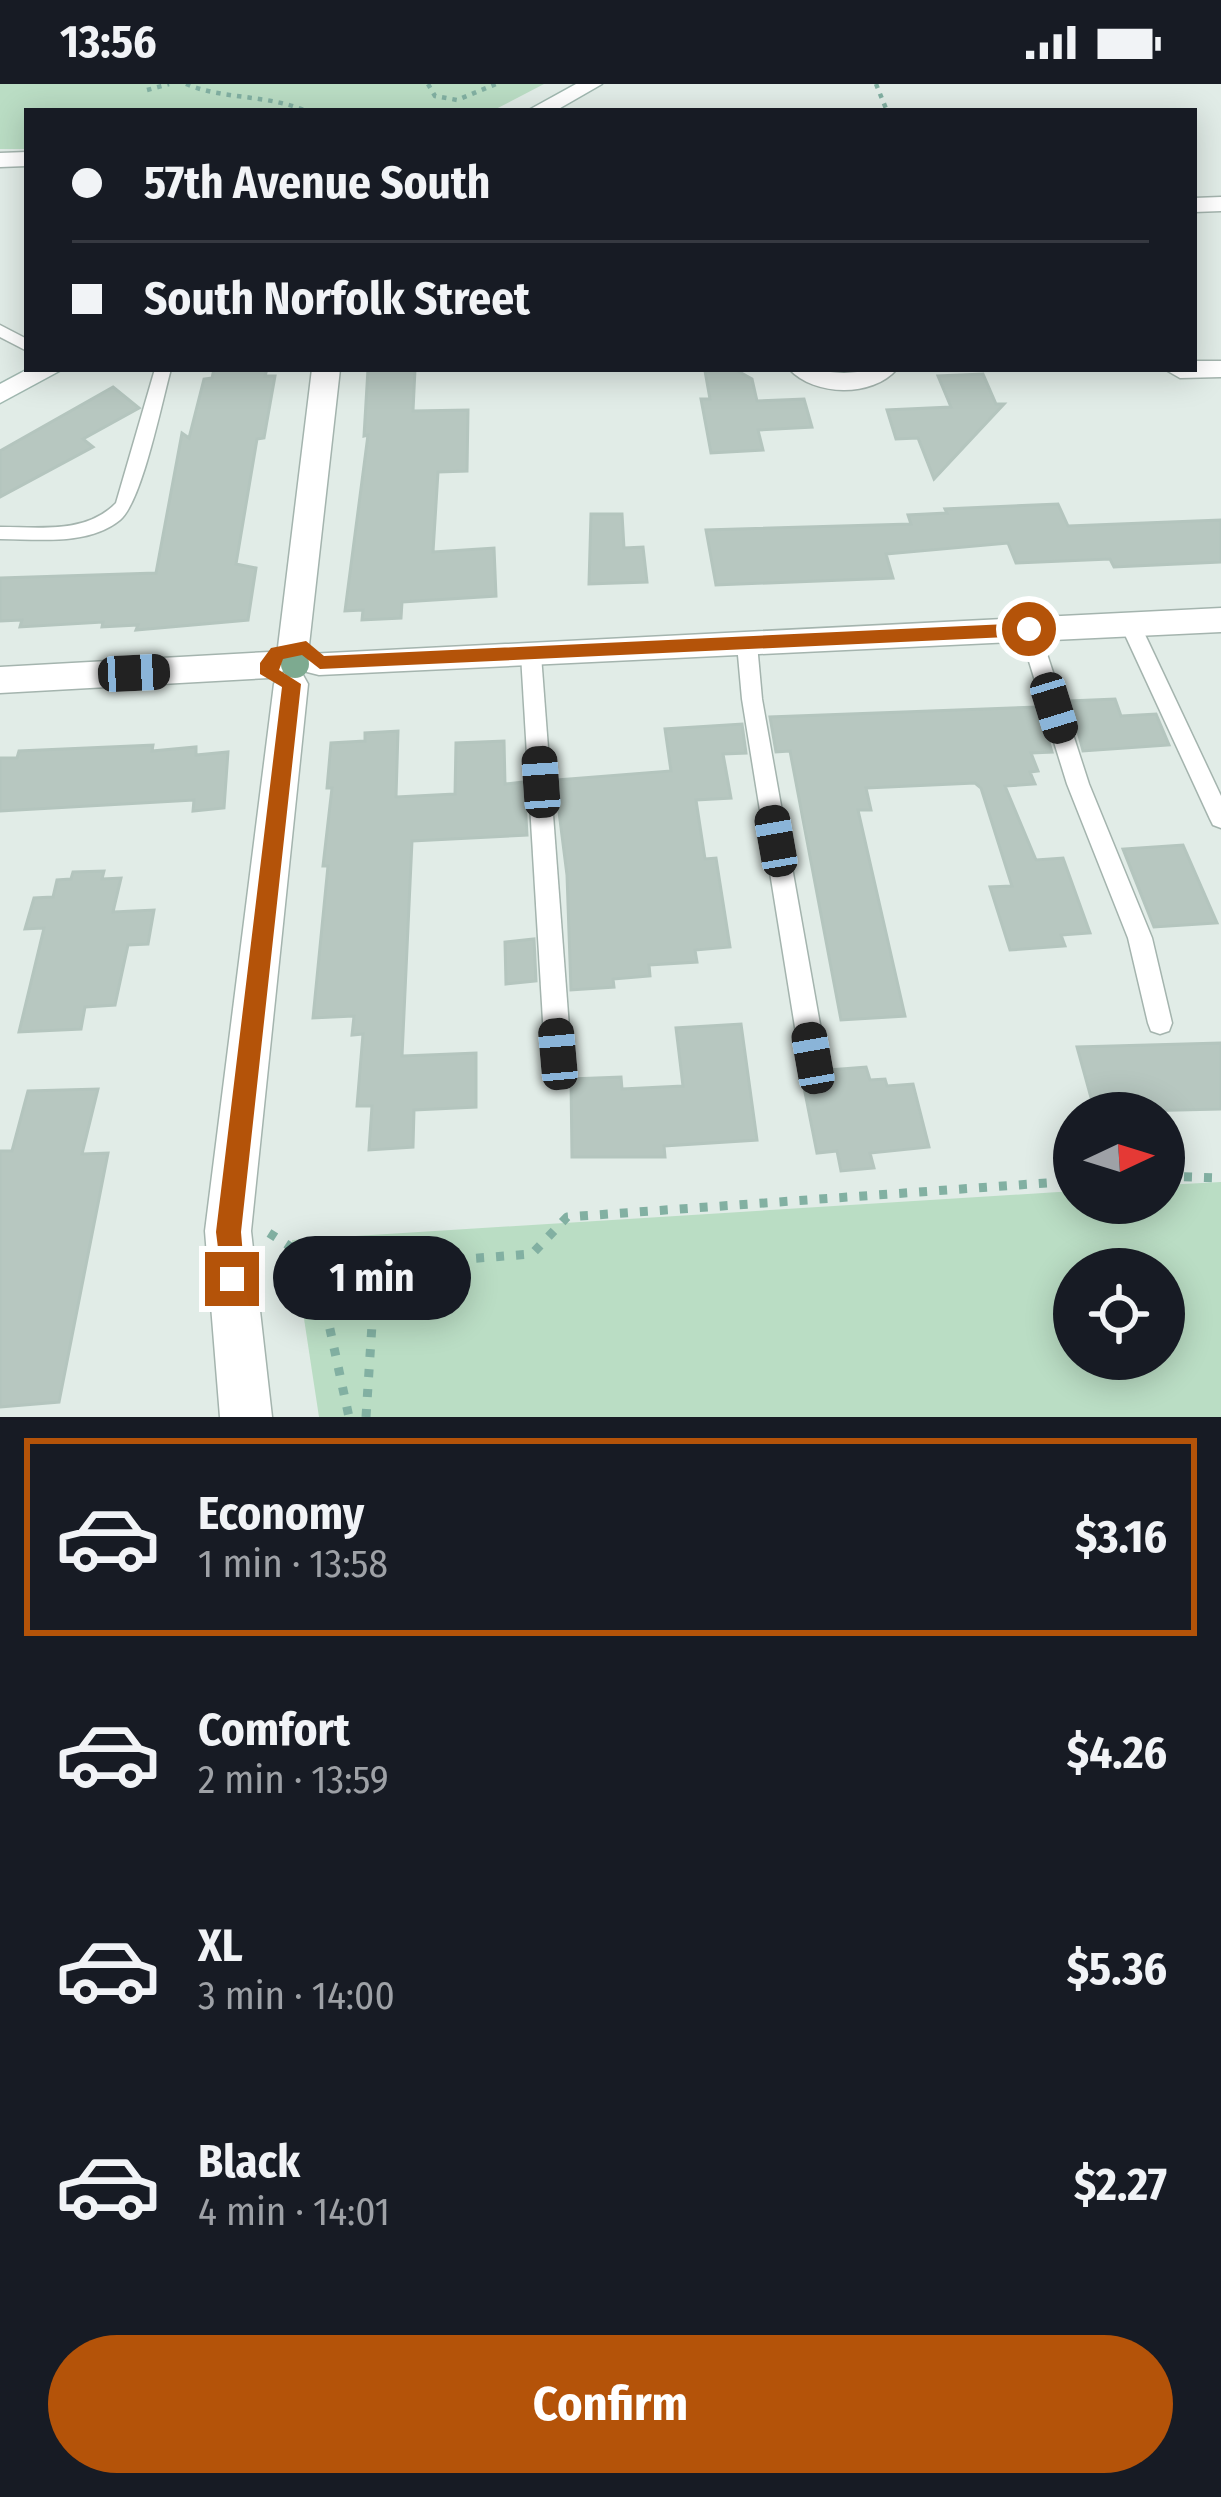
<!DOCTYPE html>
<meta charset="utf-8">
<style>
body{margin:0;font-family:"Fira Sans Condensed",sans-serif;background:#20242c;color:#f1f3f6;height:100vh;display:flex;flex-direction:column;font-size:45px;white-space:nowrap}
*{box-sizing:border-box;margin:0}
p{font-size:39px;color:#9ea1a6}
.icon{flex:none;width:66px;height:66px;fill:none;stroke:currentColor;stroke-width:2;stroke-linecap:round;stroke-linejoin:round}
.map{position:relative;height:1333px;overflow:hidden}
.sheet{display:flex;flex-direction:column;background:#171b24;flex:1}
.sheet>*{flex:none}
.top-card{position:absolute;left:24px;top:24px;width:1173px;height:264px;border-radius:0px;box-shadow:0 6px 30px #0003;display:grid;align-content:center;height:264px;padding:0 48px;background:#171b24}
.needle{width:78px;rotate:86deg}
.fabs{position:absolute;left:1053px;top:1008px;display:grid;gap:24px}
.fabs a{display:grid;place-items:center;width:132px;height:132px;border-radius:50%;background:#171b24;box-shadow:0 6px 30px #0003;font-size:60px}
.end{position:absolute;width:54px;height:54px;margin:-27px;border:15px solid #b45309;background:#fff;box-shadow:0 0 0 6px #fff}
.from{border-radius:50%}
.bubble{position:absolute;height:84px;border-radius:42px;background:#171b24;box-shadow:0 6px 30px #0003;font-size:39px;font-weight:700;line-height:84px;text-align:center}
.car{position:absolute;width:36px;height:72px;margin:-36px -18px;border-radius:15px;box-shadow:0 0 9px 3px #0007;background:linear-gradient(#222 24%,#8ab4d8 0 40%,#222 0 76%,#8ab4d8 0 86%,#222 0)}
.top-card b{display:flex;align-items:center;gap:42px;height:114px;font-size:45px}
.top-card b+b{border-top:3px solid #363941}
.top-card i{width:30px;height:30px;background:#f1f3f6}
ul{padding:21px 0 0;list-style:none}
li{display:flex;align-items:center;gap:36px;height:198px;margin:0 24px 18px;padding:0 24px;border:6px solid transparent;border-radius:0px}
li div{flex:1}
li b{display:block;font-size:45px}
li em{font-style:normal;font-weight:700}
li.on{border-color:#b45309}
li>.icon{width:108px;height:108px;stroke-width:1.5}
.primary-button{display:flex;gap:24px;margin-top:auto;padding:24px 48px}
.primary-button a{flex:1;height:138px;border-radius:72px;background:#b45309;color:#fff;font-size:48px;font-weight:700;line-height:138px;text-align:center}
.status{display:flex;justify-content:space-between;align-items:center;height:84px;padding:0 60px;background:#171b24;direction:ltr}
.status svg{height:33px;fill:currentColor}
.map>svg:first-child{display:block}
</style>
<div class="status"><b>13:56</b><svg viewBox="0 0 49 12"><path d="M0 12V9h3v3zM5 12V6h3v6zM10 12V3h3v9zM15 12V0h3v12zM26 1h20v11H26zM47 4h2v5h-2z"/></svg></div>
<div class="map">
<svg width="1221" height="1333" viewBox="0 0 1221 1333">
<rect width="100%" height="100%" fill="#e1ece7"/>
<!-- green -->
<g fill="#baddc4" fill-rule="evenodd">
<path d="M 0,0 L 544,0 L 492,27 L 27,27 L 27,65 L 0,65 Z"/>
<path d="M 1221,1098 L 1221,1333 L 319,1333 L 292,1156 L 1074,1107 L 1074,1119 L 1164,1119 L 1164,1101 ZM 1164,1185 L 1164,1275 L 1074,1275 L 1074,1185 Z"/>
</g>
<!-- building -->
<g fill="#b7c7c0" stroke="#b4c5be" stroke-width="3">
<path d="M 214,285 L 267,285 L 265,292 L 275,292 L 264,354 L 257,355 L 236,480 L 256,484 L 248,536 L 136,546 L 138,541 L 102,543 L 103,538 L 20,543 L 22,536 L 0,537 L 0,494 L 156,489 L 182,349 L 189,354 L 204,295 L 212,294 Z"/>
<path d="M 368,285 L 415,285 L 413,327 L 468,326 L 467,387 L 438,388 L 433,468 L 494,464 L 496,512 L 402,518 L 401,534 L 362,536 L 363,526 L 345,527 L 368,351 L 364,352 Z"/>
<path d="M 736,286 L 752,295 L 757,317 L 804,315 L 812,343 L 758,346 L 763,366 L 711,369 L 701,315 L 710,315 L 705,287 Z"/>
<path d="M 983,290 L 996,320 L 1004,320 L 934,395 L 918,354 L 896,355 L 887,326 L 951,323 L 938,292 Z"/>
<path d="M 113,303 L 139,324 L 83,355 L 93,363 L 0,413 L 0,367 Z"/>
<path d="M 1058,420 L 1068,442 L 1221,436 L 1221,478 L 1114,483 L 1110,475 L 1016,479 L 1008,459 L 886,470 L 893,494 L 716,501 L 706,446 L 911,440 L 908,431 L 947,429 L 945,425 Z"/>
<path d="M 591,430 L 622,430 L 624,464 L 643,463 L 647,498 L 589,500 Z"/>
<path d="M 1115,615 L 1121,632 L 1156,630 L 1169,661 L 1083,667 L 1070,617 Z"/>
<path d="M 1038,623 L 1052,668 L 1031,669 L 1038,687 L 1030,688 L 1035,700 L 1005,702 L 1036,776 L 1063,774 L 1090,849 L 1061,851 L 1065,862 L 1010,866 L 990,803 L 1012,802 L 981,704 L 975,699 L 866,704 L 871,726 L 858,726 L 905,932 L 841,936 L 790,667 L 776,668 L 770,633 Z"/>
<path d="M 742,640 L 746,669 L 723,670 L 731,714 L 696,716 L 705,775 L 716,774 L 730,863 L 695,866 L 697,878 L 649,881 L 650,892 L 613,895 L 614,903 L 571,906 L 567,791 L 555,696 L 671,687 L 665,645 Z"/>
<path d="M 398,647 L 396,713 L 455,710 L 456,659 L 504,657 L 505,700 L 524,698 L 527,751 L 412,757 L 402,972 L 476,969 L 476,1023 L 414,1026 L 413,1063 L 369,1066 L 372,1022 L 357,1022 L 363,950 L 352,951 L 354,932 L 313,934 L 328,782 L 323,782 L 332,704 L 327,704 L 331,659 L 365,657 L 365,649 Z"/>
<path d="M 153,661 L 152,667 L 196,663 L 196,671 L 228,668 L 224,724 L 193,727 L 194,716 L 0,727 L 0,674 L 17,674 L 19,667 Z"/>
<path d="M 1183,761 L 1217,839 L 1154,843 L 1123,765 Z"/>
<path d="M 104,787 L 102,795 L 121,794 L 113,828 L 154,826 L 148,860 L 128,861 L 115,921 L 85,923 L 81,945 L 19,948 L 44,844 L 25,845 L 34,814 L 53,813 L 57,796 L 71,795 L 73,788 Z"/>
<path d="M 534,855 L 536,897 L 506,900 L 505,858 Z"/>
<path d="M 741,940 L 757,1056 L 664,1062 L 665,1073 L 572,1073 L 571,995 L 621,993 L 622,1005 L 683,1002 L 676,944 Z"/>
<path d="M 1221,959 L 1221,1025 L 1095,1028 L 1077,963 Z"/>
<path d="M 866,983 L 870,996 L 885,995 L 887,1002 L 913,1000 L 929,1063 L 870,1069 L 874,1084 L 841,1087 L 837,1067 L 817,1069 L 801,988 Z"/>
<path d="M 98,1005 L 82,1070 L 108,1069 L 59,1318 L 0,1323 L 0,1067 L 12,1067 L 28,1007 Z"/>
</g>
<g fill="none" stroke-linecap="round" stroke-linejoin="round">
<defs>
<g id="service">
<path d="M 0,241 L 27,255 L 27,267 L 0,253 Z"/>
<path d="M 155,285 L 171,285 C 162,317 142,418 120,436 C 88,462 38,455 0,455 L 0,443 C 40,443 86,450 116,419 Z"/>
<path d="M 1130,533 L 1140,540 L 1221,712 L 1221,744 L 1213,741 L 1210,735 L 1120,540 Z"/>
<path d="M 1029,538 L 1039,545 L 1089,700 L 1152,854 L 1172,939 L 1169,947 L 1160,950 L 1151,947 L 1148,939 L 1128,854 L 1067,700 L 1019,545 Z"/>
<path d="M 747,553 L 757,560 L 762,615 L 826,974 L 822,982 L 813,986 L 804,982 L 800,974 L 742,615 L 737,560 Z"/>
<path d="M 531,564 L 541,571 L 571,970 L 567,978 L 558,982 L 549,978 L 545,970 L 521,571 Z"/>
</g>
<g id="minor">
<path d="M 27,68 L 27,82 L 0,83 L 0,69 Z"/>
<path d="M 1221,113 L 1221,127 L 1194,128 L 1194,114 Z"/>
<path d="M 1194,277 L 1221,277 L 1221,293 L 1180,294 L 1166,286 L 1194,285 Z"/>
<path d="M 312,285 L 340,285 L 308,570 L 1221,524 L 1221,548 L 319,591 L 307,588 L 302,579 L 306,572 L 283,572 L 278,563 Z"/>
<path d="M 789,285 L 844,289 L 897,285 C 872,314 814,312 789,285 Z"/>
<path d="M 269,568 L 281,572 L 286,581 L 281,590 L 269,594 L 0,609 L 0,583 Z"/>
<path d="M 291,587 L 303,591 L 308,600 L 251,1147 L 272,1333 L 220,1333 L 205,1147 L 274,600 L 279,591 Z"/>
</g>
<g id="secondary">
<path d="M 576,0 L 602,0 L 555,27 L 527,27 Z"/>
<path d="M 28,285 L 63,285 L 0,319 L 0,300 Z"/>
</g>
</defs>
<!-- service casing -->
<use href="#service" stroke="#a4b4ae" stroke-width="3"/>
<!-- minor casing -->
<use href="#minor" stroke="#a4b4ae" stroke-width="3"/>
<!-- secondary casing -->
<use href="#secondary" stroke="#a0b8b0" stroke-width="3"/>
<!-- path-far1 -->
<g stroke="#82b0a2" stroke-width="4.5" stroke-dasharray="4.5 6" stroke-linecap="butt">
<path d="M 186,0 C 224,16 267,10 306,27"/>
<path d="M 428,0 L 435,12 L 457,16 L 496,0"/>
<path d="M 876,0 L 887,27"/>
<path d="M 147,6 L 169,0"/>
</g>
<!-- path -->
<g stroke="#82b0a2" stroke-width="9" stroke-dasharray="8 12" stroke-linecap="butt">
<path d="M 1164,1092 L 1221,1094"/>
<path d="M 269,1149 L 307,1173 L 328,1236 L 349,1333"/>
<path d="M 366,1333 L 374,1210 L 398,1180 L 532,1170 L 567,1133 L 1074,1097"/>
</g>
<!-- service -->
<use href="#service" fill="#fff" fill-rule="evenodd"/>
<!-- minor -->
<use href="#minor" fill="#fff" fill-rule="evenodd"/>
<!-- secondary -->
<use href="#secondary" fill="#fff" fill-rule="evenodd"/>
</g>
<!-- trees -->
<circle fill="#7daa90" cx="295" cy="580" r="14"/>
<!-- route -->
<path fill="#b45309" d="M 1029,539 L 1038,545 L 1029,552 L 320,585 L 302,571 L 283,575 L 279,586 L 301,600 L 241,1148 L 245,1195 L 241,1204 L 232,1208 L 223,1204 L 216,1148 L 282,603 L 260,590 L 260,579 L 271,564 L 306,557 L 324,572 Z"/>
</svg>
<div class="fabs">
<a><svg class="needle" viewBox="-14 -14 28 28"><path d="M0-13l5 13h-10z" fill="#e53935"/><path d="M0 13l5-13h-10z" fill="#9ea1a6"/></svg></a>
<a><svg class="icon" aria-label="locate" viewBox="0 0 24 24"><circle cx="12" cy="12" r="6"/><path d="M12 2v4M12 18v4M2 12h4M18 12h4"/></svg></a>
</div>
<i class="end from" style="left:1029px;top:545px"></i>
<i class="end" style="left:232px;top:1195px"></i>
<div class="bubble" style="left:273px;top:1152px;width:198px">1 min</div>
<i class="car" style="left:134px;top:589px;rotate:87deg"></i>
<i class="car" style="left:1054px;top:624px;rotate:163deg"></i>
<i class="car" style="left:541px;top:698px;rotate:356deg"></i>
<i class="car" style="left:776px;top:757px;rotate:350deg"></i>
<i class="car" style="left:558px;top:970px;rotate:355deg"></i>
<i class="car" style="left:813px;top:974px;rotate:350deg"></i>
<div class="top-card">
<b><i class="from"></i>57th Avenue South</b>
<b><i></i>South Norfolk Street</b>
</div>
</div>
<section class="sheet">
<ul>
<li class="on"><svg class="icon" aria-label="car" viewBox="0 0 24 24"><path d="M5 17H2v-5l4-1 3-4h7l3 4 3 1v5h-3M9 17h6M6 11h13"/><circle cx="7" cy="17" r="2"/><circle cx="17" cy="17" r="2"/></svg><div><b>Economy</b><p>1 min · 13:58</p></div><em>$3.16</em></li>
<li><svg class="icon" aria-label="car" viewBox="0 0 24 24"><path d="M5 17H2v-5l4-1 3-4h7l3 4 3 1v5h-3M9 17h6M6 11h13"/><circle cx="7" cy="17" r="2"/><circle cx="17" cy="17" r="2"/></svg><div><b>Comfort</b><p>2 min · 13:59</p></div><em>$4.26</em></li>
<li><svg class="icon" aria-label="car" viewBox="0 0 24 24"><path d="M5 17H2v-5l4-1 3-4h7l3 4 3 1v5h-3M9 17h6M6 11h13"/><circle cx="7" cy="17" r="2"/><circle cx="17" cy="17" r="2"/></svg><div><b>XL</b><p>3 min · 14:00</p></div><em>$5.36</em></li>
<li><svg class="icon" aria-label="car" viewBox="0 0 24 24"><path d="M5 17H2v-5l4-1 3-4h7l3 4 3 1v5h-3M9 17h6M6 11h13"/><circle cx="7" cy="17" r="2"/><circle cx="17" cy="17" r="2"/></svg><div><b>Black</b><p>4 min · 14:01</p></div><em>$2.27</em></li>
</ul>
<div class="primary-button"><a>Confirm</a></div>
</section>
